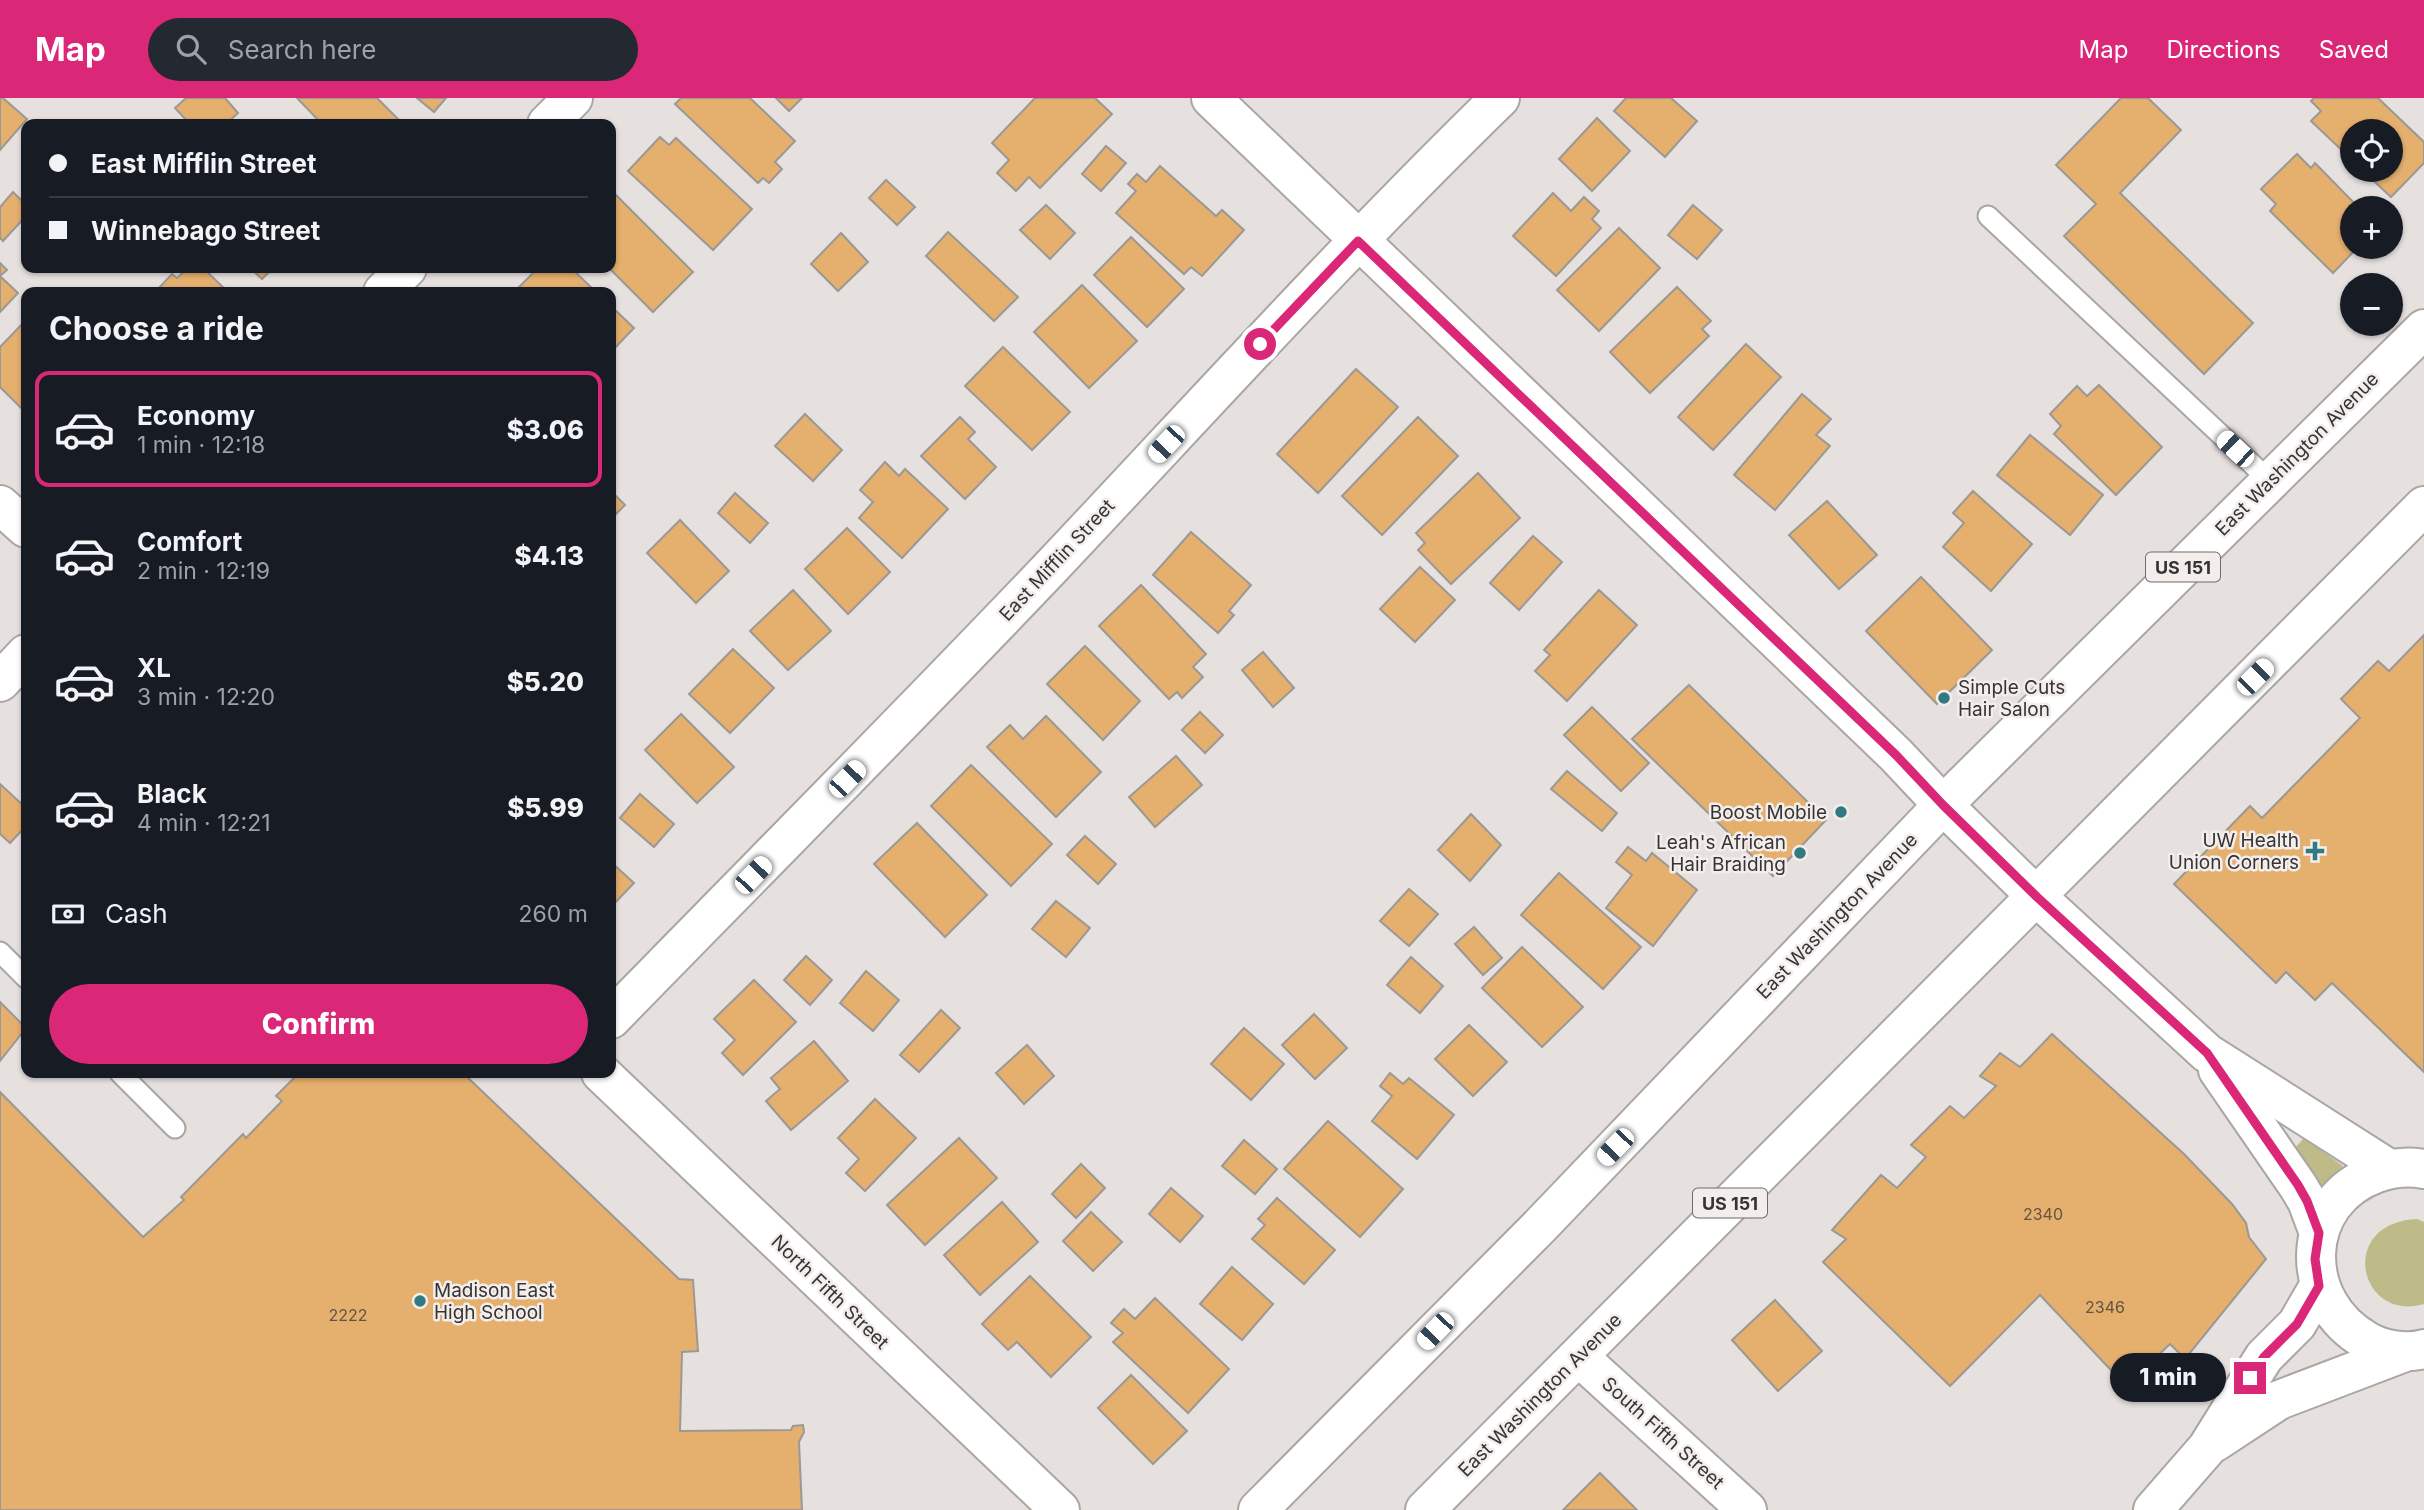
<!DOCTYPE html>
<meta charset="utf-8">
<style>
body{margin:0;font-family:Inter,sans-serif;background:#242831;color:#f1f3f6;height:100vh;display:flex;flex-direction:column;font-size:26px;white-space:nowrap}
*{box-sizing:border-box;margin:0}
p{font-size:23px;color:#9ea1a6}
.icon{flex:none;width:38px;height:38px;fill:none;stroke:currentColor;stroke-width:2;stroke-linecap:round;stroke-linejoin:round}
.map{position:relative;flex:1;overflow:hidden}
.details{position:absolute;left:21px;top:189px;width:595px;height:791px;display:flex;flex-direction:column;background:#171b24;border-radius:14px;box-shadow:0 2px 5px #0004}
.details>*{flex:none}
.top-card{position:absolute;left:21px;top:21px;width:595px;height:154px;border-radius:14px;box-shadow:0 2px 5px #0004;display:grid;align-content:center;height:154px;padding:0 28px;background:#171b24}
.tools{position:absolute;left:2340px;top:21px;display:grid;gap:14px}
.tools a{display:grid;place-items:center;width:63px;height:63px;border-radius:50%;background:#171b24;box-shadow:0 2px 5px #0004;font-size:35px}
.end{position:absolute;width:32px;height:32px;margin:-16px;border:9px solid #db2777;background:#fff;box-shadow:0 0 0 4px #fff}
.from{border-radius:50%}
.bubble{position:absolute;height:49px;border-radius:24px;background:#171b24;box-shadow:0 2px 5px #0004;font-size:23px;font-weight:800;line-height:49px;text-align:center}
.car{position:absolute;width:21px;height:42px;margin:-21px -10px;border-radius:9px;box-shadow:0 0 5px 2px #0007;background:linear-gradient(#fff 24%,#345 0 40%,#fff 0 76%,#345 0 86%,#fff 0)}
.top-card b{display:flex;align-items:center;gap:24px;height:66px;font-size:26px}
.top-card b+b{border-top:2px solid #363941}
.top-card i{width:18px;height:18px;background:#f1f3f6}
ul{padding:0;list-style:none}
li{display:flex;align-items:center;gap:21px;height:116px;margin:0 14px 10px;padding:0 14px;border:4px solid transparent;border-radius:14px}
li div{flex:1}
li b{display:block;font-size:26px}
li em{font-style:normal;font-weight:800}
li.active{border-color:#db2777}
li>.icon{width:63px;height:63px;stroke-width:1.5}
h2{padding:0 28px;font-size:32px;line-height:84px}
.pay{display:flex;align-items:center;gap:18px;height:77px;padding:0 28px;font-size:26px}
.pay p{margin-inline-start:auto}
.action{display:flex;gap:14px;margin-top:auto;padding:14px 28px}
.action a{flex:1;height:80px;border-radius:42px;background:#db2777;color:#fff;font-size:28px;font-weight:800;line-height:80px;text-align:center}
header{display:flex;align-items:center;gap:42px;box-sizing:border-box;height:98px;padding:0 35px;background:#db2777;color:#fff}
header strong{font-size:33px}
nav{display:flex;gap:38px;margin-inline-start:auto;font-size:24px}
.search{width:490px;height:63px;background:#242831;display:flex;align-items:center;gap:18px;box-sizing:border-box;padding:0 24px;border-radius:38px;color:#9ea1a6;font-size:26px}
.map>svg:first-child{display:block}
</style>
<header>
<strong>Map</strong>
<div class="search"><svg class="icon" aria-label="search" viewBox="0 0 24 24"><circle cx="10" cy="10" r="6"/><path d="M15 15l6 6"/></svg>Search here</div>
<nav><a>Map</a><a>Directions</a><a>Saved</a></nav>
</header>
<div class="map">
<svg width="2424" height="1412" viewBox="0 0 2424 1412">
<rect width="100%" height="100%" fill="#e6e0df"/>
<!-- green -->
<g fill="#bebb88">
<path d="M 2304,1040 L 2343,1068 L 2321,1088 L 2291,1054 Z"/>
<path d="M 2417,1121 L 2424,1124 L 2424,1206 C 2359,1225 2336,1125 2417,1121 Z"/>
</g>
<!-- building -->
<g fill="#e5af6e" stroke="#9b9895" stroke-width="2">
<path d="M 0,0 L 3,0 L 27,21 L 0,52 Z"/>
<path d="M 186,0 L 225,0 L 238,15 L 226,26 L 190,26 L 175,10 Z"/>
<path d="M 297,0 L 377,0 L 403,26 L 322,26 Z"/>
<path d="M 417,0 L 446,0 L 434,14 Z"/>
<path d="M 681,0 L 750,0 L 795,43 L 775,64 L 782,71 L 769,85 L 763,80 L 758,85 L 675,6 Z"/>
<path d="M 776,0 L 802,0 L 789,13 Z"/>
<path d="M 1035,0 L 1095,0 L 1112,16 L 1040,90 L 1029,79 L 1016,93 L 997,75 L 1009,62 L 992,45 Z"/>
<path d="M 1626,0 L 1671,0 L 1697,23 L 1665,59 L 1614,13 Z"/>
<path d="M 2121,0 L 2148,0 L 2181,32 L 2120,95 L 2253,225 L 2204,276 L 2064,138 L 2096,106 L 2056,67 Z"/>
<path d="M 2314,0 L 2378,0 L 2424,44 L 2424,65 L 2391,99 L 2362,72 L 2390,72 L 2390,33 L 2352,33 L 2352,62 L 2311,23 L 2321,13 L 2311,3 Z"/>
<path d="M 1597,20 L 1630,53 L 1592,93 L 1559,61 Z"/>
<path d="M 660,39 L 669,47 L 676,40 L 752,111 L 713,152 L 628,73 Z"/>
<path d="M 1106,48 L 1126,65 L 1101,93 L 1082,76 Z"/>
<path d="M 2297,56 L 2311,70 L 2315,65 L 2359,110 L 2352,110 L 2352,149 L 2358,149 L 2333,175 L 2270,113 L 2276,106 L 2261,91 Z"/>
<path d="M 1160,68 L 1216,118 L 1222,112 L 1244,132 L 1202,178 L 1191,169 L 1184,176 L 1116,115 L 1136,93 L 1128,86 L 1137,76 L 1146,84 Z"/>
<path d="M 886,82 L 915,109 L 897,127 L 869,100 Z"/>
<path d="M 611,92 L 693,174 L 653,214 L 609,170 L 611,170 Z"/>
<path d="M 13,94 L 26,107 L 26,118 L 3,143 L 0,140 L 0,109 Z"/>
<path d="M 1553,95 L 1571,113 L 1584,99 L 1599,113 L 1592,121 L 1601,130 L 1556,178 L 1513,138 Z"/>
<path d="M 1046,107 L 1075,135 L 1050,161 L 1020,132 Z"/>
<path d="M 1693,107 L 1722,132 L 1697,161 L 1668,137 Z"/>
<path d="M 1619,130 L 1660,170 L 1599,233 L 1557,192 Z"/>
<path d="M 948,134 L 1018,199 L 994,223 L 926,158 Z"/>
<path d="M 841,135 L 868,164 L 838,193 L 811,166 Z"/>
<path d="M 1131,139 L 1184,191 L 1147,229 L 1094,177 Z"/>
<path d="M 0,165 L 7,172 L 0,178 L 18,195 L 0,214 Z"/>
<path d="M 188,170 L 203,170 L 228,194 L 155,194 L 172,176 L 177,180 Z"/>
<path d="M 250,170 L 273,170 L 262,181 Z"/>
<path d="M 538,170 L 571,170 L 596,194 L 514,194 Z"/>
<path d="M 1082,187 L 1137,243 L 1089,290 L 1034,234 Z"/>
<path d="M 1677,189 L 1711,223 L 1702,231 L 1709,238 L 1650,295 L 1610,254 Z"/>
<path d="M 611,208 L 634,230 L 611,254 Z"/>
<path d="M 26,222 L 26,306 L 21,310 L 0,289 L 0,249 Z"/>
<path d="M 1746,246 L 1781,279 L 1713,352 L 1678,319 Z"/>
<path d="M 1003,249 L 1070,314 L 1032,352 L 965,288 Z"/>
<path d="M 1356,271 L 1398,309 L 1318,395 L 1277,356 Z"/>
<path d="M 2099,287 L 2162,349 L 2116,397 L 2054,336 L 2061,328 L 2050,316 L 2077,288 L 2087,298 Z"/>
<path d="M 1802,296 L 1831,321 L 1816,337 L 1830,348 L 1775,412 L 1734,377 Z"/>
<path d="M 805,316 L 842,352 L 813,383 L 775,348 Z"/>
<path d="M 960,319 L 975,334 L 968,341 L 996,369 L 965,401 L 921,358 Z"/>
<path d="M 1418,319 L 1458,358 L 1382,437 L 1342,398 Z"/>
<path d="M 2030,337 L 2103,397 L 2070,437 L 1997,377 Z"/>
<path d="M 885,364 L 899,378 L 905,371 L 948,411 L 902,460 L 859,420 L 873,404 L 860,392 Z"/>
<path d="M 1478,375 L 1520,420 L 1451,486 L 1418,452 L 1425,445 L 1416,435 Z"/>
<path d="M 611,393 L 625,407 L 611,421 Z"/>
<path d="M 1973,393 L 2032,446 L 1991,493 L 1943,449 L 1964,425 L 1953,415 Z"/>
<path d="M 735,395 L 768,425 L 750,445 L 718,415 Z"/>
<path d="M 1827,403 L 1877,457 L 1839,491 L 1789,437 Z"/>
<path d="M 680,422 L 729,473 L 696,505 L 647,455 Z"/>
<path d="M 847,430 L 890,474 L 848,516 L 805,471 Z"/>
<path d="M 1191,434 L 1251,487 L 1229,513 L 1234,517 L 1218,535 L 1153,477 Z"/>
<path d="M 1533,438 L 1562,464 L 1519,512 L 1490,485 Z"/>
<path d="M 1420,469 L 1455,502 L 1415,544 L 1380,511 Z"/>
<path d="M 1921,479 L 1992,552 L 1937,606 L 1866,533 Z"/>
<path d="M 1141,487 L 1206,556 L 1193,569 L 1203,579 L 1182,600 L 1177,594 L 1169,601 L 1099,528 Z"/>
<path d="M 793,492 L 831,533 L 788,572 L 750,533 Z"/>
<path d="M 1599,492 L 1637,527 L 1567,603 L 1535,573 L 1550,557 L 1544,552 Z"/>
<path d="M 2424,537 L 2424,974 L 2332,885 L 2315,902 L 2286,874 L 2276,885 L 2174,786 L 2250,708 L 2262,720 L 2360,620 L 2341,601 L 2378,563 L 2389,573 Z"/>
<path d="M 1085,548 L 1140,603 L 1103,642 L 1047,586 Z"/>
<path d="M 733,551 L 774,590 L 730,635 L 689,596 Z"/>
<path d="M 1263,554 L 1294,590 L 1273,609 L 1242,572 Z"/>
<path d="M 1689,587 L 1826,722 L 1773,778 L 1632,641 Z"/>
<path d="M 1592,609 L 1649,665 L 1621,693 L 1564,637 Z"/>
<path d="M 1200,614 L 1223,637 L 1205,655 L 1182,632 Z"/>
<path d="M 681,616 L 734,669 L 697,705 L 645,652 Z"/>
<path d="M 1046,618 L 1101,674 L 1056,719 L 987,649 L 1010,627 L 1023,641 Z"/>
<path d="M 1176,658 L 1202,687 L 1155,729 L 1129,699 Z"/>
<path d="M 971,667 L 1052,746 L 1011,788 L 931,708 Z"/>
<path d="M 1567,673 L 1617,715 L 1602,733 L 1551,691 Z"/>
<path d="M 0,686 L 26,710 L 26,728 L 10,745 L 0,736 Z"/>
<path d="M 640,696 L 674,726 L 654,749 L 620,720 Z"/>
<path d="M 1471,716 L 1501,747 L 1470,783 L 1438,752 Z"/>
<path d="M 917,725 L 987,797 L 945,839 L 874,766 Z"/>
<path d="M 1085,738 L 1116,766 L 1098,786 L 1067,757 Z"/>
<path d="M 1628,749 L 1646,763 L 1652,755 L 1697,792 L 1653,848 L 1606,810 L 1632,777 L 1616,764 Z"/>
<path d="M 611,764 L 634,785 L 611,809 Z"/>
<path d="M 1559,775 L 1641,849 L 1603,891 L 1521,817 Z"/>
<path d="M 1409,791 L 1438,816 L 1409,848 L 1380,823 Z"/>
<path d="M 1056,803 L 1090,830 L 1066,859 L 1032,831 Z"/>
<path d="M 1474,829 L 1502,860 L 1483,877 L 1455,846 Z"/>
<path d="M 1522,849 L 1583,909 L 1542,949 L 1482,890 Z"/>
<path d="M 806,858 L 832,882 L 810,907 L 784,882 Z"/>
<path d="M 1411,859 L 1443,888 L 1420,915 L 1387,887 Z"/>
<path d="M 866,873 L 899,902 L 873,933 L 840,905 Z"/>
<path d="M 754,882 L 796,924 L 743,977 L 722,955 L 735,942 L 714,921 Z"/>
<path d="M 0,904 L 26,930 L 0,963 Z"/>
<path d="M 941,912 L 960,930 L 919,974 L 900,957 Z"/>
<path d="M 1314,916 L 1347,950 L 1315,981 L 1282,947 Z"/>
<path d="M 1469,927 L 1507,964 L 1473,998 L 1435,961 Z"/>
<path d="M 1244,930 L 1284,966 L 1251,1002 L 1211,966 Z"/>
<path d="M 2052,936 L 2184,1056 L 2232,1106 L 2246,1125 L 2249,1139 L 2266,1161 L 2185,1261 L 2170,1246 L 2126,1288 L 2040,1197 L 1950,1288 L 1823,1164 L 1846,1141 L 1832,1132 L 1881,1077 L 1897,1090 L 1926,1059 L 1911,1047 L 1950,1008 L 1964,1020 L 1996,988 L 1980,978 L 2000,955 L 2020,969 Z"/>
<path d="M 814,943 L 848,983 L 791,1032 L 766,1003 L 780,991 L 771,980 Z"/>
<path d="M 1027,947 L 1054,978 L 1024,1006 L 996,975 Z"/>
<path d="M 299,975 L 463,975 L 679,1181 L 693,1182 L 698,1253 L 682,1254 L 680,1333 L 791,1332 L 793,1328 L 803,1327 L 804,1334 L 799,1344 L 802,1412 L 0,1412 L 0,994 L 143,1139 L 184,1102 L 181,1099 L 243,1036 L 246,1040 L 282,1003 L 276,998 Z"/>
<path d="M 1390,975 L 1403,986 L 1409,980 L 1454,1017 L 1417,1061 L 1372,1023 L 1392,998 L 1380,988 Z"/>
<path d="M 875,1001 L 916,1040 L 865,1093 L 846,1075 L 859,1061 L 838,1040 Z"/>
<path d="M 1328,1023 L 1403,1091 L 1360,1139 L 1284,1071 Z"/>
<path d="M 959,1040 L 997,1080 L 925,1147 L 887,1107 Z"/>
<path d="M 1244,1042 L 1277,1071 L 1255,1096 L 1222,1068 Z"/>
<path d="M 1081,1066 L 1105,1090 L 1076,1120 L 1052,1096 Z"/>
<path d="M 1171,1090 L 1203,1118 L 1180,1144 L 1149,1116 Z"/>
<path d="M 1277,1100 L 1335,1152 L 1304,1186 L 1252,1141 L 1265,1127 L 1258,1121 Z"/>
<path d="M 1002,1104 L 1038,1144 L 980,1197 L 944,1157 Z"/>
<path d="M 1091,1114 L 1122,1144 L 1093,1173 L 1063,1143 Z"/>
<path d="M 1232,1169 L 1273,1206 L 1242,1242 L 1200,1206 Z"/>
<path d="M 1030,1178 L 1091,1239 L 1051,1279 L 1017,1244 L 1008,1252 L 982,1226 Z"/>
<path d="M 1155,1200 L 1229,1271 L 1188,1315 L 1113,1244 L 1123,1235 L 1111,1225 L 1124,1211 L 1135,1221 Z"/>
<path d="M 1775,1202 L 1822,1253 L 1778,1293 L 1732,1242 Z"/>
<path d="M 1131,1277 L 1187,1333 L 1153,1366 L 1098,1310 Z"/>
<path d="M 1600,1375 L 1637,1412 L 1563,1412 Z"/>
</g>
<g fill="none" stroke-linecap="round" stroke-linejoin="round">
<defs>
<g id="service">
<path d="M 1988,118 L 2270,383"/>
<path d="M 0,854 L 26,880"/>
<path d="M 120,975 L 175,1030"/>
</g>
<g id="minor">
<path d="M 1211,0 L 1896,657 L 1943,707"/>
<path d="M 547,26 L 573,0"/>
<path d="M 383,194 L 407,170"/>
<path d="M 0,407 L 26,430"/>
<path d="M 0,584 L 26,556"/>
<path d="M 611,921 C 759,769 909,619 1055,465 C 1202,309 1346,150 1500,0"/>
<path d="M 601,975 L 1060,1412"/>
<path d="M 1579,1259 L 1747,1412"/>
</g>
<g id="tertiary">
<path d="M 1943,707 L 2037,799 L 2207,955 L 2389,1071"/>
<path d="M 2218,972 L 2298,1088 L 2307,1103 L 2319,1135"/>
<path d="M 2424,1071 C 2408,1068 2392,1070 2377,1075 C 2298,1103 2297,1204 2367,1243 C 2383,1252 2406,1256 2424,1251"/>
<path d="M 2215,1344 L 2279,1302 L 2405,1254"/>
<path d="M 2153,1412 L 2207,1350 L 2264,1259 L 2297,1226 L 2319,1188"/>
</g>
<g id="primary">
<path d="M 1258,1412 L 1541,1127 L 1943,707 L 2424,231"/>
<path d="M 1425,1412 L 2424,408"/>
</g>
</defs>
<!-- service casing -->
<use href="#service" stroke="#aaa6a4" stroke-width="23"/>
<!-- minor casing -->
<use href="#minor" stroke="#aaa6a4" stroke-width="42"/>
<!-- tertiary casing -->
<use href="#tertiary" stroke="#aaa6a4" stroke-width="42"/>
<!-- primary casing -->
<use href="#primary" stroke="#aaa6a4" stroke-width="42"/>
<!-- service -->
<use href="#service" stroke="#fff" stroke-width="19"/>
<!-- minor -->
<use href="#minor" stroke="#fff" stroke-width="38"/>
<!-- tertiary -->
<use href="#tertiary" stroke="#fff" stroke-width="38"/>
<!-- primary -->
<use href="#primary" stroke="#fff" stroke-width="38"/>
</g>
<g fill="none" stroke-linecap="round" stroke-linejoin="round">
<!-- route -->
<path stroke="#db2777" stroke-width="9" d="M 1260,246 L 1358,143 L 1896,657 L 1943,707 L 2037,799 L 2207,955 L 2298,1087 L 2307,1103 L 2319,1135 L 2315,1161 L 2319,1188 L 2297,1226 L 2264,1259 L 2250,1280"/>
</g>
<!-- markers -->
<g fill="#327983" stroke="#f3eeec" stroke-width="2.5">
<circle cx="1944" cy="600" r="7"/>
<circle cx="1841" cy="714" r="7"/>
<path d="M2311.5 742.5h7v7h7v7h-7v7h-7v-7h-7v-7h7z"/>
<circle cx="1800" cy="755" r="7"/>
<circle cx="420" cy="1203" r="7"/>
</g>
<g text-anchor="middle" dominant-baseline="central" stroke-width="5" stroke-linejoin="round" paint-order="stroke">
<!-- number labels -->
<g font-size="16" fill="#625342">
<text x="2043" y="1116">2340</text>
<text x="2105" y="1209">2346</text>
<text x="348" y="1217">2222</text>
</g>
<!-- shield labels -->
<g fill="#f3eeec" stroke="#6f6c6b" stroke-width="2">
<rect x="2146" y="454.5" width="74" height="29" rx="5"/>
<rect x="1693" y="1090.5" width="74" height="29" rx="5"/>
</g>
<g font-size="18" font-weight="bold" fill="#363434">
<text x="2183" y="469">US 151</text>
<text x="1730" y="1105">US 151</text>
</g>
<!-- street labels -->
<g font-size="19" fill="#363434" stroke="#f3eeec">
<text transform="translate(2297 356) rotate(-45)">East Washington Avenue</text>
<text transform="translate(1057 462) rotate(-47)">East Mifflin Street</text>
<text transform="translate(1837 818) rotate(-46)">East Washington Avenue</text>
<text transform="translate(830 1194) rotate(44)">North Fifth Street</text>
<text transform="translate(1540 1297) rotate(-45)">East Washington Avenue</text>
<text transform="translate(1663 1335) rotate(42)">South Fifth Street</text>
</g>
<!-- poi labels -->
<g font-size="19" fill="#363434" stroke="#f3eeec" text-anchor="end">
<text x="1958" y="589" text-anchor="start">Simple Cuts<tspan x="1958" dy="22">Hair Salon</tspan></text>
<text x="1827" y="714">Boost Mobile</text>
<text x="2299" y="742">UW Health<tspan x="2299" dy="22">Union Corners</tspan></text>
<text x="1786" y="744">Leah's African<tspan x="1786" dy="22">Hair Braiding</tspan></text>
<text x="434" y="1192" text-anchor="start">Madison East<tspan x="434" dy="22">High School</tspan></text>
</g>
</g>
</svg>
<div class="tools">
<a><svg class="icon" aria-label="locate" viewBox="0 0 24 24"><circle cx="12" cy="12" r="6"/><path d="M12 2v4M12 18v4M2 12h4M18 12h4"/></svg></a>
<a>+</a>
<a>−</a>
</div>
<i class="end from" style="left:1260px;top:246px"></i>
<i class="end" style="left:2250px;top:1280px"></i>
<div class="bubble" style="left:2110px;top:1255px;width:116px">1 min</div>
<i class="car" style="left:1166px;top:346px;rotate:223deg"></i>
<i class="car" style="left:2235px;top:351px;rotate:313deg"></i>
<i class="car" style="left:2255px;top:579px;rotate:45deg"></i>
<i class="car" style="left:847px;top:681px;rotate:44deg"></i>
<i class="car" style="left:753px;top:777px;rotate:44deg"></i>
<i class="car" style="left:1615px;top:1049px;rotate:224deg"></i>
<i class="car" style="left:1435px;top:1233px;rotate:224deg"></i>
<div class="top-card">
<b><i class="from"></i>East Mifflin Street</b>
<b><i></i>Winnebago Street</b>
</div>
<section class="details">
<h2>Choose a ride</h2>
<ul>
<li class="active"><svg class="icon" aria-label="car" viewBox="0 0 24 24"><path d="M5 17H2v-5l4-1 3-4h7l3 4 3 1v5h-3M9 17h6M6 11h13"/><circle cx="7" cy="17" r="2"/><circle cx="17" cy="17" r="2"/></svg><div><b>Economy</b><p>1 min · 12:18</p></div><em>$3.06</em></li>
<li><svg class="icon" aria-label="car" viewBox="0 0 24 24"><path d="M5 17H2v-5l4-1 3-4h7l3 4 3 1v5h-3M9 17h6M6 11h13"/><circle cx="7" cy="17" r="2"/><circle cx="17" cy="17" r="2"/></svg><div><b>Comfort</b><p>2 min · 12:19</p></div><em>$4.13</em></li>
<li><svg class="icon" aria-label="car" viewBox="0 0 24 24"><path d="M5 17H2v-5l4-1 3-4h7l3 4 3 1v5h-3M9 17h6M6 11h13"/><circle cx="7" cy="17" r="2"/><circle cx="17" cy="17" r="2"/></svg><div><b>XL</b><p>3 min · 12:20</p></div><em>$5.20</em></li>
<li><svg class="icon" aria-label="car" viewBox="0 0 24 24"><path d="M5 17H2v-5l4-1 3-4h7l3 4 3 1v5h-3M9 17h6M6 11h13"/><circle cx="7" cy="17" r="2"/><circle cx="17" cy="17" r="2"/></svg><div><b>Black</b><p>4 min · 12:21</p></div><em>$5.99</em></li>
</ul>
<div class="pay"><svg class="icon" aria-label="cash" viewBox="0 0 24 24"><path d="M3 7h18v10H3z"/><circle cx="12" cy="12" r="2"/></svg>Cash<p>260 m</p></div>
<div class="action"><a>Confirm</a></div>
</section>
</div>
